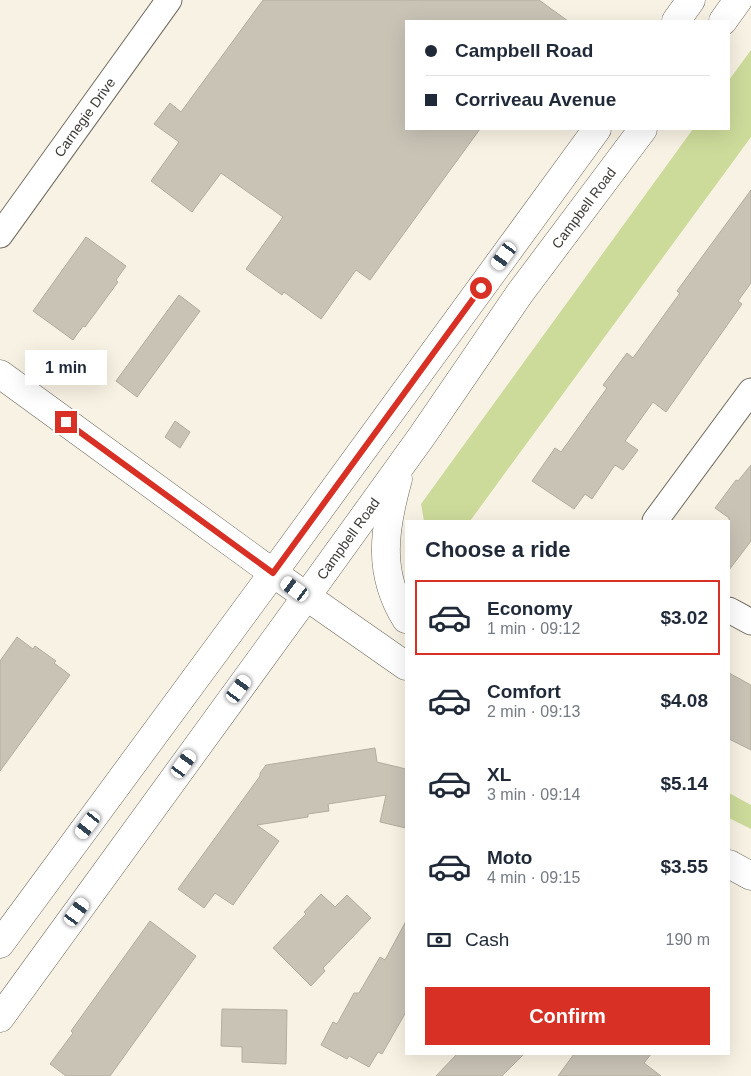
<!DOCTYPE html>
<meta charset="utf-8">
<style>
body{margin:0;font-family:Helvetica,sans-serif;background:#f2f2f3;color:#1f2937;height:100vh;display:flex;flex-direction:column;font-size:19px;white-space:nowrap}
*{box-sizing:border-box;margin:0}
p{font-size:16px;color:#747a83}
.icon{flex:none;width:28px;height:28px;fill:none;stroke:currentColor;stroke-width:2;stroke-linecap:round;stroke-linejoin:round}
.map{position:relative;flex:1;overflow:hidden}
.details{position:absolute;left:405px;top:520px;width:325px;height:535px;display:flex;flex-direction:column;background:#fff;border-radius:0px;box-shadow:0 5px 20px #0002}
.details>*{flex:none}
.banner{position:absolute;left:405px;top:20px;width:325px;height:110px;border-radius:0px;box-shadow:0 5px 20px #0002;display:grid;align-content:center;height:110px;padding:0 20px;background:#fff}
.end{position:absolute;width:22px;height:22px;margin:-11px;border:6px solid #d93025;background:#fff;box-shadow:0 0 0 2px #fff}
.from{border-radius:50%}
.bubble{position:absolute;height:35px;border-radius:0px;background:#fff;box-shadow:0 5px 20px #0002;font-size:16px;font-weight:600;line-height:35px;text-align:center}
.car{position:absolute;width:15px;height:30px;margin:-15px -8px;border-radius:6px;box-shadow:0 0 4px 1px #0007;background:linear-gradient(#fff 24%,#345 0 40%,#fff 0 76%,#345 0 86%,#fff 0)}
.banner b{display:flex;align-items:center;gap:18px;height:48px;font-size:19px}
.banner b+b{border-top:1px solid #e0e1e3}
.banner i{width:12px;height:12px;background:#1f2937}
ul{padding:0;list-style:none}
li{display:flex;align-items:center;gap:15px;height:75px;margin:0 10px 8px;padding:0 10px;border:2px solid transparent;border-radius:0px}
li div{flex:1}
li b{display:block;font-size:19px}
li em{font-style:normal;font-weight:600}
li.active{border-color:#d93025}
li>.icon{width:45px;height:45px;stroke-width:1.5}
h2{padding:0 20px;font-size:22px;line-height:60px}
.pay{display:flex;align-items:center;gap:12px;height:55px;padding:0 20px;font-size:19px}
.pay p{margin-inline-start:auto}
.button{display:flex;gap:10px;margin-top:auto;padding:10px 20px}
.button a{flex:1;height:58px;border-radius:0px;background:#d93025;color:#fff;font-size:20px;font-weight:600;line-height:58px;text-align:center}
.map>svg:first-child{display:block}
</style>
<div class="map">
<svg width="751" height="1076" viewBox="0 0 751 1076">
<rect width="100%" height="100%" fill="#f8f2e4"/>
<!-- green -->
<g fill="#ccdb9a">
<path d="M 751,50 L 751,137 L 470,521 L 424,521 L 421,504 L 693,129 L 729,129 L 729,80 Z"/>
<path d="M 729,793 L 751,805 L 751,829 L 729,818 Z"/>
</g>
<!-- building -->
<g fill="#c9c3b6" stroke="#b2ada0">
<path d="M 263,0 L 539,0 L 568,21 L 406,21 L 406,129 L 480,129 L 370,280 L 356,270 L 321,319 L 284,292 L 282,295 L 246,269 L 283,217 L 221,173 L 192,212 L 151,181 L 179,142 L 154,124 L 170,103 L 181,112 Z"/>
<path d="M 751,190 L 751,283 L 738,301 L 742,304 L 666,412 L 653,402 L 625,441 L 638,450 L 623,470 L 615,465 L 592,499 L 585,494 L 574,509 L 532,481 L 555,448 L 561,452 L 607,388 L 603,385 L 627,353 L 633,358 L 680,293 L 677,291 Z"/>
<path d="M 86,237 L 126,266 L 116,280 L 118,282 L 85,327 L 83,326 L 73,340 L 33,311 Z"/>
<path d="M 179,295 L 200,311 L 137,397 L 116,381 Z"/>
<path d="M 175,421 L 190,432 L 180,448 L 165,437 Z"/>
<path d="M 751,465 L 751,541 L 729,570 L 729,518 L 715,508 L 736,480 L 738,481 Z"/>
<path d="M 17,637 L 33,649 L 35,646 L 56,661 L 54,663 L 70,675 L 0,771 L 0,661 Z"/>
<path d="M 729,673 L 751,685 L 751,750 L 729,739 Z"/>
<path d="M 375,748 L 377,762 L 406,769 L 406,828 L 380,822 L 386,795 L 328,804 L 329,811 L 308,814 L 308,817 L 257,825 L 279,841 L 233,905 L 215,893 L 204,908 L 178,889 L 260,776 L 260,773 L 266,765 Z"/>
<path d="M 321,894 L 335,907 L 347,895 L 371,918 L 323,968 L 325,971 L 311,986 L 273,948 L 306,914 L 304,912 Z"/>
<path d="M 150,921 L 196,956 L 110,1076 L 66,1076 L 50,1064 L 73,1033 L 71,1031 Z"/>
<path d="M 406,921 L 406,1012 L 382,1054 L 378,1052 L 369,1067 L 349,1056 L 347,1059 L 321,1045 L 333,1022 L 337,1024 L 354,993 L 359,993 L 380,957 L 385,960 Z"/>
<path d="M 222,1009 L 287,1010 L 286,1064 L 242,1062 L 242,1047 L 221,1046 Z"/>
<path d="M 457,1054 L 524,1054 L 502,1076 L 436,1076 Z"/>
<path d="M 574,1054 L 651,1054 L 644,1063 L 661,1076 L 558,1076 Z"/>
</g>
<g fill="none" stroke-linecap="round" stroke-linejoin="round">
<defs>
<g id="minor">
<path id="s1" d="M 0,235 L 169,0"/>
<path d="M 655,521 L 751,391"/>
<path d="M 729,610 L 751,622"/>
</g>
<g id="tertiary">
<path d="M 0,374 L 273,573 L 0,944"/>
<path d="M 0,1018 L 306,597"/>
</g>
<g id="secondary">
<path d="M 676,21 L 691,0"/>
<path d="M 723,21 L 738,0"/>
<path d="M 398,479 C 384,529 377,573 406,619"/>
<path id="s2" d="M 306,597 L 422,436 L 520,293 L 643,129"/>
<path d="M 406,666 L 273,573 L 597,129"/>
<path d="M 729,864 L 751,876"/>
</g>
</defs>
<!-- minor casing -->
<use href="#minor" stroke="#706b5f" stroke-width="27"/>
<!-- tertiary casing -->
<use href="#tertiary" stroke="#706b5f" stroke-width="29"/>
<!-- secondary casing -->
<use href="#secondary" stroke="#706b5f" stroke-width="29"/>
<!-- minor -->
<use href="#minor" stroke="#fff" stroke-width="25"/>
<!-- tertiary -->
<use href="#tertiary" stroke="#fff" stroke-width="28"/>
<!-- secondary -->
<use href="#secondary" stroke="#fff" stroke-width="28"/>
</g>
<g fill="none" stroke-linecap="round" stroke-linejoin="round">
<!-- route -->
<path stroke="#d93025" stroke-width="6" d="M 66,422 L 273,573 L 481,288"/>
</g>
<g text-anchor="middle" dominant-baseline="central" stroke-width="4" stroke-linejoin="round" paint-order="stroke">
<!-- street labels -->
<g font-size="14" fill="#3b3934" stroke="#fff">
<text stroke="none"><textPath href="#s1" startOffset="145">Carnegie Drive</textPath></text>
<text stroke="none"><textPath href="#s2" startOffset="478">Campbell Road</textPath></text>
<text stroke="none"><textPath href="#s2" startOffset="72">Campbell Road</textPath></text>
</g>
</g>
</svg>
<i class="end from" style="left:481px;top:288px"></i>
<i class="end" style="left:66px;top:422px"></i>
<div class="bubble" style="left:25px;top:350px;width:82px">1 min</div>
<i class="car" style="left:504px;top:256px;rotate:216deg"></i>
<i class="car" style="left:295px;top:589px;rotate:306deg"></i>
<i class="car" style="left:239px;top:689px;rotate:36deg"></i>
<i class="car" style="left:184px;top:764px;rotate:36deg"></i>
<i class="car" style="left:88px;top:825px;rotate:217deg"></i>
<i class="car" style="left:77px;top:912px;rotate:36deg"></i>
<div class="banner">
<b><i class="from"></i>Campbell Road</b>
<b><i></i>Corriveau Avenue</b>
</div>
<section class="details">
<h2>Choose a ride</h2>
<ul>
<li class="active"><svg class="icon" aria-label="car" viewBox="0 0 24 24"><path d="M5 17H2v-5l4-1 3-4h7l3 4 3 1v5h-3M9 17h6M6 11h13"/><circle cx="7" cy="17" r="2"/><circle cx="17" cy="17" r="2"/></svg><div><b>Economy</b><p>1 min · 09:12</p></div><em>$3.02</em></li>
<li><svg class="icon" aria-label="car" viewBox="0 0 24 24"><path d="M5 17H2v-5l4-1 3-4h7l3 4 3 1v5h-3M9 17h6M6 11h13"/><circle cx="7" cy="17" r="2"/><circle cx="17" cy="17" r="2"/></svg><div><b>Comfort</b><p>2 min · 09:13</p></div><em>$4.08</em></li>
<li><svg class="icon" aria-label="car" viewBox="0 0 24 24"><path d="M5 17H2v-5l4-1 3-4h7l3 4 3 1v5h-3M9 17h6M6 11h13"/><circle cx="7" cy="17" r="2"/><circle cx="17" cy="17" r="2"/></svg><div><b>XL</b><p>3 min · 09:14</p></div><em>$5.14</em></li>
<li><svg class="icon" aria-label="car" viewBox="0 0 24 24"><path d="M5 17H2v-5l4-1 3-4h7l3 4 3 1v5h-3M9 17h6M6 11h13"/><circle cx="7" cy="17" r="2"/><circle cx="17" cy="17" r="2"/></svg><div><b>Moto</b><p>4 min · 09:15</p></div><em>$3.55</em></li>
</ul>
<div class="pay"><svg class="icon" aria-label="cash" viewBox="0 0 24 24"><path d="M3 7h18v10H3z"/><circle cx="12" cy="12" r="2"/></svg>Cash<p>190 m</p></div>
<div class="button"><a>Confirm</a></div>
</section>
</div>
